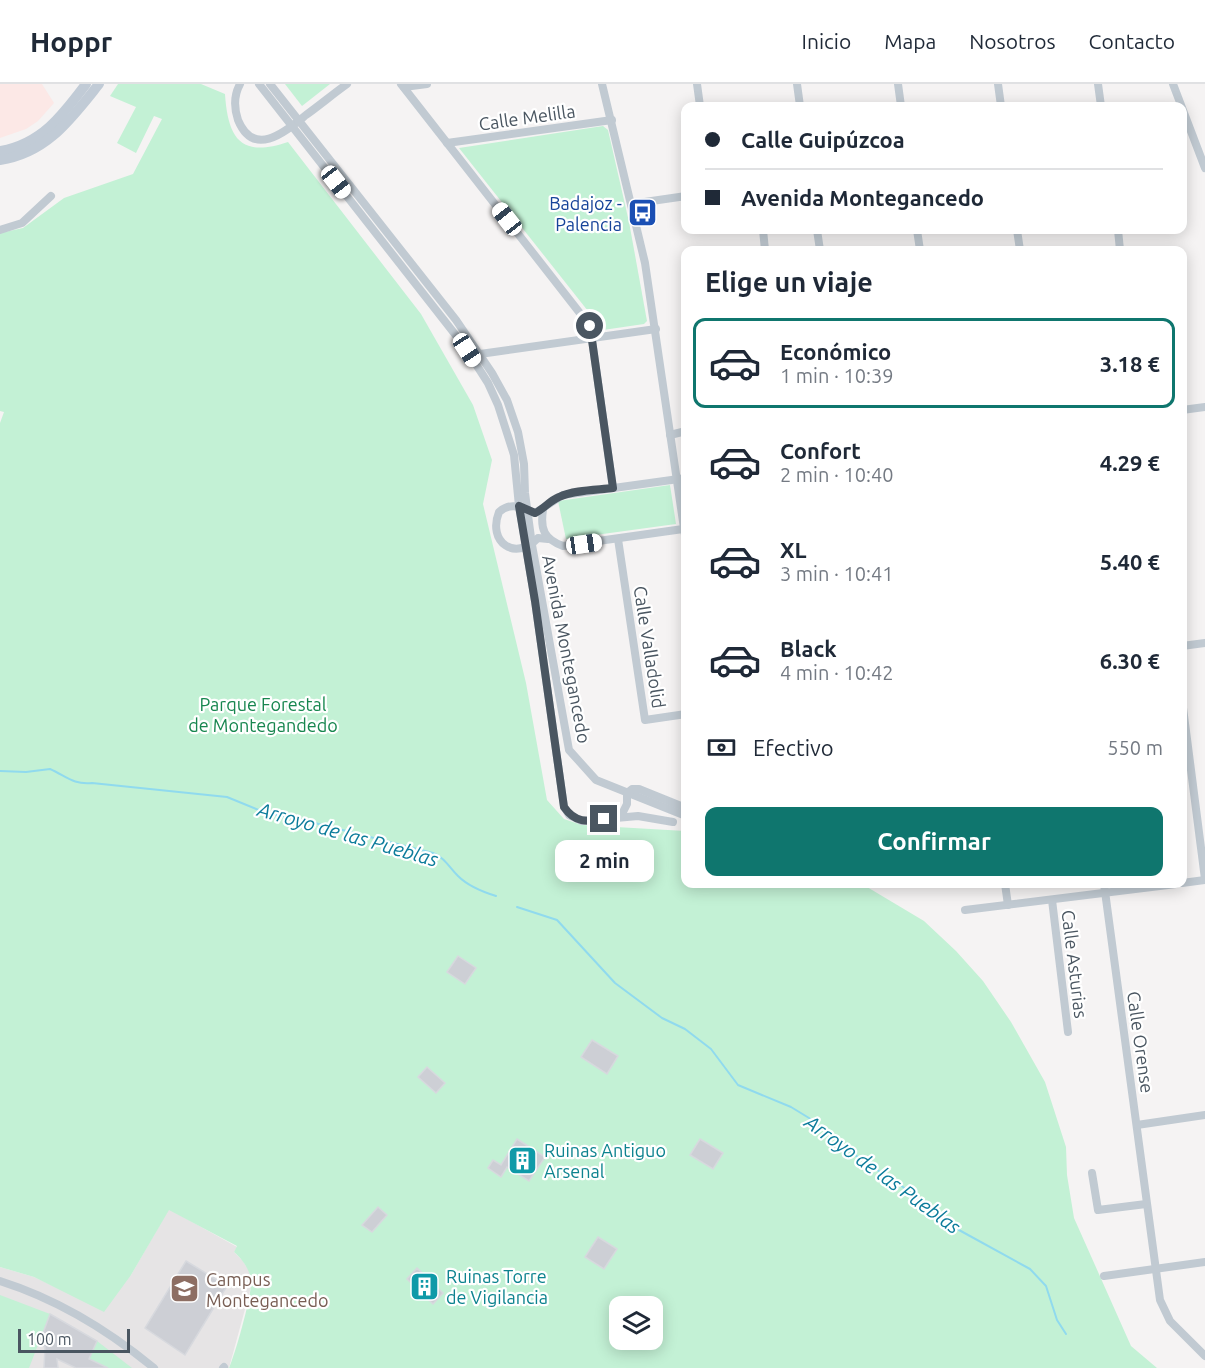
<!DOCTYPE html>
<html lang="es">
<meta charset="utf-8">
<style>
body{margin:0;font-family:Ubuntu,sans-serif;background:#f2f2f3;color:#1f2937;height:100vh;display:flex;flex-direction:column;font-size:22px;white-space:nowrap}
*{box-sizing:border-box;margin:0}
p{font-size:20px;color:#747a83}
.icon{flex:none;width:33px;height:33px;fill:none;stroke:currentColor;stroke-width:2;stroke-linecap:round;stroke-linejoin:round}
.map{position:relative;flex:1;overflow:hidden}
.drawer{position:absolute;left:681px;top:162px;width:506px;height:642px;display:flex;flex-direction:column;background:#fff;border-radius:12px;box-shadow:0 3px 15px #0003}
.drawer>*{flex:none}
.banner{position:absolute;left:681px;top:18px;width:506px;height:132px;border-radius:12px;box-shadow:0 3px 15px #0003;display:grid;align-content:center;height:132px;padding:0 24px;background:#fff}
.buttons{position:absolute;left:609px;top:1212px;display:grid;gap:12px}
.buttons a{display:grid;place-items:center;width:54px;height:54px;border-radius:12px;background:#fff;box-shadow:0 3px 15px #0003;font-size:30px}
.scale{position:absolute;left:18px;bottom:15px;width:112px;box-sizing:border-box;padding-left:6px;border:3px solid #4a5661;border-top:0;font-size:16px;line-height:21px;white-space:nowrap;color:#4a5661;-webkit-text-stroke:4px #fff;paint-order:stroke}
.end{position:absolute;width:27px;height:27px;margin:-14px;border:8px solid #4a5661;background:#fff;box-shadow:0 0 0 3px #fff}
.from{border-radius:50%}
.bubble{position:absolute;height:42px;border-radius:12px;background:#fff;box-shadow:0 3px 15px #0003;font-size:20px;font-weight:700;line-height:42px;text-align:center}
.car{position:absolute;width:18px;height:36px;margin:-18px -9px;border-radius:8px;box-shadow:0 0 4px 2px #0007;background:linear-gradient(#fff 24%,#345 0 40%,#fff 0 76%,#345 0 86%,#fff 0)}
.banner b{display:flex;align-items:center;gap:21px;height:57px;font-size:22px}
.banner b+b{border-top:2px solid #e0e1e3}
.banner i{width:15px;height:15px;background:#1f2937}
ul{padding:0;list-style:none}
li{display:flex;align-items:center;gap:18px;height:90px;margin:0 12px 9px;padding:0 12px;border:3px solid transparent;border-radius:12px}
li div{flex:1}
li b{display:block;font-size:22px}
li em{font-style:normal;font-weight:700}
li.active{border-color:#0f766e}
li>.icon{width:54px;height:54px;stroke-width:1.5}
h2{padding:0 24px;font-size:27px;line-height:72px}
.pay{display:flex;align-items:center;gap:15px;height:66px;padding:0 24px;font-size:22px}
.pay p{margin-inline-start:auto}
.primary-button{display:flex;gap:12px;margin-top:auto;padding:12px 24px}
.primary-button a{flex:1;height:69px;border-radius:12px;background:#0f766e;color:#fff;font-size:24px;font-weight:700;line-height:69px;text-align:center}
header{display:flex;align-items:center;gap:36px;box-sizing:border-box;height:84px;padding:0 30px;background:#fff;border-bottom:2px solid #e0e1e3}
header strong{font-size:28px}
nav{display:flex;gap:33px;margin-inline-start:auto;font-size:21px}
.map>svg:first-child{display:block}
</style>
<header>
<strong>Hoppr</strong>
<nav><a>Inicio</a><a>Mapa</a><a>Nosotros</a><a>Contacto</a></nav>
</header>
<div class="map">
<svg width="1205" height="1284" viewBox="0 0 1205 1284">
<rect width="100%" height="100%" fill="#f5f3f3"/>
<!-- education -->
<path fill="#e6e4e5" d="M 169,1125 L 237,1163 L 234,1168 L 243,1177 L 249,1187 L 251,1203 L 229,1284 L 0,1284 L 0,1183 L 34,1193 L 66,1208 L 131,1191 Z"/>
<!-- medical -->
<path fill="#fce8e6" d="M 0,0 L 42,0 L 54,19 L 38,37 L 26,45 L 0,54 Z"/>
<!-- green -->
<g fill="#c3f1d5" fill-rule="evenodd">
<path d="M 118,0 L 201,0 L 225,10 C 228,55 241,74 288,58 L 421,230 L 473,321 L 492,376 L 483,420 L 526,599 L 547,716 L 564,735 L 582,741 L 685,747 L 686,800 L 862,800 L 924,837 L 956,867 L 983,897 L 1011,938 L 1045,998 L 1066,1063 L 1067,1091 L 1074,1134 L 1131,1262 L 1157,1284 L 229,1284 C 235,1271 253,1208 251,1196 C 249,1184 242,1175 234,1168 L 237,1162 L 169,1126 L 131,1191 L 104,1228 L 34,1193 L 0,1183 L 0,339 L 4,328 L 0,327 L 0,149 L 23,144 L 64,114 L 133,90 L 162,35 L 154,32 L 136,69 L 117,59 L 136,23 L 110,12 ZM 620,1222 L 652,1222 L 652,1256 L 620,1256 Z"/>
<path d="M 285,0 L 330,0 L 302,22 Z"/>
<path d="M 603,42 L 608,46 L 629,138 L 647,237 L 644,240 L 603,246 L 459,64 Z"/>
<path d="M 670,401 L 676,440 L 566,455 L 558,417 Z"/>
<path d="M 0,1211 L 50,1230 L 29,1284 L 0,1284 Z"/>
<path d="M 97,1257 L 132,1284 L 105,1284 L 89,1275 Z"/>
</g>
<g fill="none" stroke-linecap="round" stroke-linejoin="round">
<!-- stream -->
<g stroke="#90daee" stroke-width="2">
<path d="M 0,687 L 26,688 L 50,685 C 66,692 73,701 92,699 L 227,713 L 266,729 L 303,736 L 433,769 C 445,774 449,783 458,792 C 467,801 483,808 496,812"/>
<path d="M 517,823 L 557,836 L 615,899 L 662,934 L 685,945 L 711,965 L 738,1001 L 791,1023 L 809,1034 L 859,1074 L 903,1103 L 927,1124 L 937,1127 L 959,1146 L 1030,1185 L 1046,1202 L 1057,1236 L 1066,1250"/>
</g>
</g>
<!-- building -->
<g fill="#cdcfd5" stroke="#d7d9de" stroke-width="1.5">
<path d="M 458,872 L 476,884 L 465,900 L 447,888 Z"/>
<path d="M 592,956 L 618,972 L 607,990 L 581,973 Z"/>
<path d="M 427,983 L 445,999 L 436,1009 L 418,993 Z"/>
<path d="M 517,1055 L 545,1073 L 529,1097 L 507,1083 L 501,1093 L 488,1084 L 493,1076 L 501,1081 Z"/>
<path d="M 700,1055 L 723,1069 L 713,1085 L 690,1071 Z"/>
<path d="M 378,1123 L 387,1131 L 372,1148 L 362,1141 Z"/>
<path d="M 598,1153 L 617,1165 L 604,1185 L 585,1173 Z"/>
<path d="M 186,1177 L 227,1202 L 185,1271 L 145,1244 Z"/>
<path d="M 417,1184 L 443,1209 L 433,1220 L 407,1195 Z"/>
<path d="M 50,1230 L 97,1257 L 89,1275 L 108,1284 L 76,1284 L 57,1275 L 58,1284 L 44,1284 L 45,1263 L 39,1260 Z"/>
</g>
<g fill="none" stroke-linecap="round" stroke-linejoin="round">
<!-- street -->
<g stroke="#c1cad2" stroke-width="8">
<path d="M 240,0 C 234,11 234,24 238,36 C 254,75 286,47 306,31 C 320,21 333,10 347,0"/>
<path d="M 259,0 L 465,263 L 488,299 L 498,321 L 514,371 L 519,422 L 535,517 L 564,723 L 569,731 L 582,737 L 638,732 L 673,738"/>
<path d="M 270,0 L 456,236 L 492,289 L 507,316 L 518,348 L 524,380 L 525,409 L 532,461 L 569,666 L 596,696 L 686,732"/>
<path d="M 401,0 L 590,242 L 613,404"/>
<path d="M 602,0 L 645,179 L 686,458"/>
<path d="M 697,0 L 700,22"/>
<path d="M 797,0 L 800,22"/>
<path d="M 898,0 L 901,22"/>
<path d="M 998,0 L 1001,22"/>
<path d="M 1098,0 L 1101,22"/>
<path d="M 1173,0 L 1205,84"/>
<path d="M 404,3 L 427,0"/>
<path d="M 447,59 L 612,36"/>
<path d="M 631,120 L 686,112"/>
<path d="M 0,146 L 22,139 L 51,112"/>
<path d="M 763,146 L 765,166"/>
<path d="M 817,146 L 820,166"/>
<path d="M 917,146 L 920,166"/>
<path d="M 1017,146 L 1020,166"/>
<path d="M 1118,146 L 1120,166"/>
<path d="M 480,270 L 656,245"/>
<path d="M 1182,326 L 1205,323"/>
<path d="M 670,351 L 686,347"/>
<path d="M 543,426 C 540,445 544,455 563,462 L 683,445"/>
<path d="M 548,455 L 538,454 C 515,478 487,458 499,428 C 512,417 521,424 535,429 L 563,411 L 686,394"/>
<path d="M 618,455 L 645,636 L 686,630"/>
<path d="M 1182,562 L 1205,559"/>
<path d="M 1182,616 L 1205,795"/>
<path d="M 627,709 L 632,705 L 639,705 L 686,724"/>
<path d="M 621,732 L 627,720 L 627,709"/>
<path d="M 1182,799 L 1205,796"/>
<path d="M 1005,800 L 1008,821"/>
<path d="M 1104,800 L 1160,1216 L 1170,1237 L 1205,1272"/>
<path d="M 1052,816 L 1068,948"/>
<path d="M 965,826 L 1176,800"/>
<path d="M 1137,1041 L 1205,1031"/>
<path d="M 1092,1089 L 1098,1126 L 1146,1120"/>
<path d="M 1104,1192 L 1205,1178"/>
<path d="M 0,1197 C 57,1215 108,1246 154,1284"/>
<path d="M 223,1284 L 224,1283"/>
</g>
<!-- secondary -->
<g stroke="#c1cbd6" stroke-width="10">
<path d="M 0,67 C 41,60 62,32 86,0"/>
<path d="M 0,76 C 47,69 71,35 99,0"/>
</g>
</g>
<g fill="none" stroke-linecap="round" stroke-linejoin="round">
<!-- route -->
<path stroke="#4a5661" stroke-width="8" d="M 590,242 L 613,404 C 596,406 574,406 559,413 C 549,417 544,425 535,429 L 519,422 L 535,517 L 564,723 C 575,739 587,738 604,735"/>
</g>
<!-- icons -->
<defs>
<symbol id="bus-square" viewBox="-11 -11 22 22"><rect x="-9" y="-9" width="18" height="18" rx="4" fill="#1a4fb4" stroke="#fff"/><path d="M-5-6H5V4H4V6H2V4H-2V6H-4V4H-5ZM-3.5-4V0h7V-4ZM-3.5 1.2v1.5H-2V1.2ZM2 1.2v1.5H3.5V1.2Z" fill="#fff"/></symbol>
<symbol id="building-square" viewBox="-11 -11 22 22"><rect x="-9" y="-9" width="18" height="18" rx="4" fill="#0f9aa8" stroke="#fff"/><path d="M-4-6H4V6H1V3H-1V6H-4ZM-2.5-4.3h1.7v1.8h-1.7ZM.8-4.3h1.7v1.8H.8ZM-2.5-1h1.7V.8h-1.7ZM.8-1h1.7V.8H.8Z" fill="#fff"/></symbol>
<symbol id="university-square" viewBox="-11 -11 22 22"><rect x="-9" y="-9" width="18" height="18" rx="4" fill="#8d6e63" stroke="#fff"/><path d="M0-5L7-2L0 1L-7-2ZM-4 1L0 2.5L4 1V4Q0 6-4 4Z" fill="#fff"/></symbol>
</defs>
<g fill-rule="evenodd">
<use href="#bus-square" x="626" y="112" width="33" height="33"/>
<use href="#building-square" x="506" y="1060" width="33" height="33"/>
<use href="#building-square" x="408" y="1186" width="33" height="33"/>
<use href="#university-square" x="168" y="1188" width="33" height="33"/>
</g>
<g text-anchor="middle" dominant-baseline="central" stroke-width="4.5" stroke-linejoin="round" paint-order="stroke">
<!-- street labels -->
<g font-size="18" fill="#4a5661" stroke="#fff">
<text transform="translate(527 33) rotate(-8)">Calle Melilla</text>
<text transform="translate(650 563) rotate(81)">Calle Valladolid</text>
<text transform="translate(567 565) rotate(79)">Avenida Montegancedo</text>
<text transform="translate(1075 880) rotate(83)">Calle Asturias</text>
<text transform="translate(1141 958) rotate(82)">Calle Orense</text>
</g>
<!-- transit labels -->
<g font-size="18" fill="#164399" stroke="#fff" text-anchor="end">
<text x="622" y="119">Badajoz -<tspan x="622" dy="21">Palencia</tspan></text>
</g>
<!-- park labels -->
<g font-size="18" fill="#17864f" stroke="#fff">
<text x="263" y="620">Parque Forestal<tspan x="263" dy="21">de Montegandedo</tspan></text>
</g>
<!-- culture labels -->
<g font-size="18" fill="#0d838f" stroke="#fff" text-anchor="start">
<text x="544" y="1066">Ruinas Antiguo<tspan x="544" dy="21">Arsenal</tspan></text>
<text x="446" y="1192">Ruinas Torre<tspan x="446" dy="21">de Vigilancia</tspan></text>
</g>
<!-- education labels -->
<g font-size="18" fill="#785e54" stroke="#fff" text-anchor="start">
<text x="206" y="1195">Campus<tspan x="206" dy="21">Montegancedo</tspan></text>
</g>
<!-- water labels -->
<g font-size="20" font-style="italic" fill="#0c7c9b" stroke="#fff">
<text transform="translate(348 750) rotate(16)">Arroyo de las Pueblas</text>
<text transform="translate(883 1090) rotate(36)">Arroyo de las Pueblas</text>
</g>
</g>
</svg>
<div class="buttons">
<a><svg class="icon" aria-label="layers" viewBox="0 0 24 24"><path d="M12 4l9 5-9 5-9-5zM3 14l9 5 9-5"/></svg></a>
</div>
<div class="scale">100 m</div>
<i class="end from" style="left:590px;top:242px"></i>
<i class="end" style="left:604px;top:735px"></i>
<div class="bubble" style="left:555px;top:756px;width:99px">2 min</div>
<i class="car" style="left:336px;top:98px;rotate:142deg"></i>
<i class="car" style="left:507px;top:135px;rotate:322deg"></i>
<i class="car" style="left:467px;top:266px;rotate:147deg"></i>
<i class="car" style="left:584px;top:460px;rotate:82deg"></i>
<div class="banner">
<b><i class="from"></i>Calle Guipúzcoa</b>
<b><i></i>Avenida Montegancedo</b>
</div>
<section class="drawer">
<h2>Elige un viaje</h2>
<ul>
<li class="active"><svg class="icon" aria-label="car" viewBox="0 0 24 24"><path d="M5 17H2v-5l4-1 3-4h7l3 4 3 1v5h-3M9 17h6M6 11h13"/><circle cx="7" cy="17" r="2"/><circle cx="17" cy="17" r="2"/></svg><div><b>Económico</b><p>1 min · 10:39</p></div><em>3.18 €</em></li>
<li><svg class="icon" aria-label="car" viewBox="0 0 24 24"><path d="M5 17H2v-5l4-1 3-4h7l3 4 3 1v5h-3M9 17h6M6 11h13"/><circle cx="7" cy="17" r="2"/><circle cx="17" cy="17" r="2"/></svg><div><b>Confort</b><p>2 min · 10:40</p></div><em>4.29 €</em></li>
<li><svg class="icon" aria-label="car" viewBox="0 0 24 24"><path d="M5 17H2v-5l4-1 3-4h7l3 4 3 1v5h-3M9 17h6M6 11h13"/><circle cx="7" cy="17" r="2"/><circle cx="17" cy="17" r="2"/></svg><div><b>XL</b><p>3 min · 10:41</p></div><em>5.40 €</em></li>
<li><svg class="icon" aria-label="car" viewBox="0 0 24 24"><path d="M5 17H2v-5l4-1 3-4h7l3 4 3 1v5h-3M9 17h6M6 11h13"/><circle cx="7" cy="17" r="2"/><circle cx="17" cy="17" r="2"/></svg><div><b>Black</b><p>4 min · 10:42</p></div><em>6.30 €</em></li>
</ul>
<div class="pay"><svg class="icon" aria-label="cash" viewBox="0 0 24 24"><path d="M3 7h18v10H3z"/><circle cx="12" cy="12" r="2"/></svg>Efectivo<p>550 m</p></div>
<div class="primary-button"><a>Confirmar</a></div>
</section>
</div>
